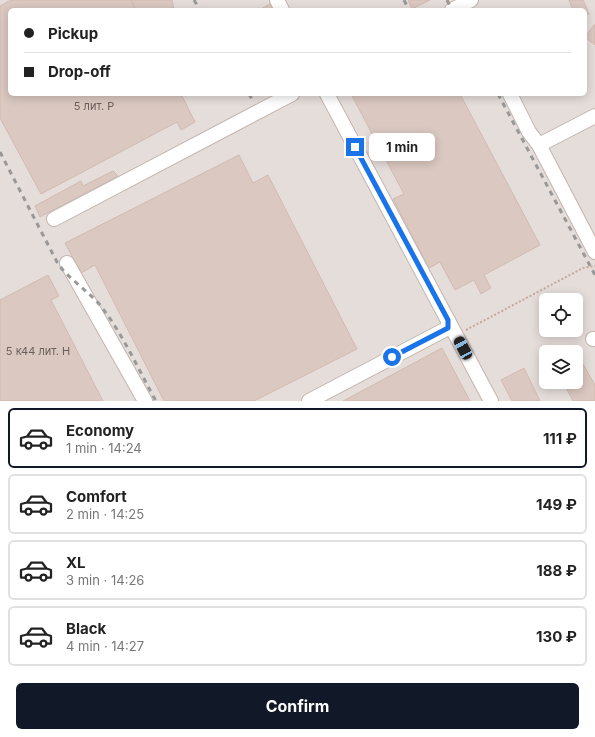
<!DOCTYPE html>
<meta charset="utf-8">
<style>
body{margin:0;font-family:Inter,sans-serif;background:#f6f6f6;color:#222;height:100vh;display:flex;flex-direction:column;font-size:15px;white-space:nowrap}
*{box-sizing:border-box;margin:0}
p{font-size:13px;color:#767676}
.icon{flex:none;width:22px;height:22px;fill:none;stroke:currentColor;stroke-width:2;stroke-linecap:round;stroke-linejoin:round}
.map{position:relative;height:401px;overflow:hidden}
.details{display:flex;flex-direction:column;background:#fff;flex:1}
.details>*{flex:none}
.banner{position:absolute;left:8px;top:8px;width:579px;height:88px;border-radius:6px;box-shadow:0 2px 10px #0003;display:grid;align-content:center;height:88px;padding:0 16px;background:#fff}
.controls{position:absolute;left:539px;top:293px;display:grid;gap:8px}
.controls a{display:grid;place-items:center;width:44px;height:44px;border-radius:6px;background:#fff;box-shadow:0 2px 10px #0003;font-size:20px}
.end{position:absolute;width:18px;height:18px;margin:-9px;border:5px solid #1a73e8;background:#fff;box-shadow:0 0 0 2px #fff}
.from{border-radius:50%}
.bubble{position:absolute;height:28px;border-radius:6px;background:#fff;box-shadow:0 2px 10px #0003;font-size:13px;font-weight:700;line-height:28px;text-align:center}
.car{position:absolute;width:12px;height:24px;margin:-12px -6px;border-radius:5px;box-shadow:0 0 3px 1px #0007;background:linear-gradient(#222 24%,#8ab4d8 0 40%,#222 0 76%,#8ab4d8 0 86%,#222 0)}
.banner b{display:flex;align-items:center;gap:14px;height:38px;font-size:15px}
.banner b+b{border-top:1px solid #e0e0e0}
.banner i{width:10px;height:10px;background:#222}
ul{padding:7px 0 0;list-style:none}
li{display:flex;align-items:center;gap:12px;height:60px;margin:0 8px 6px;padding:0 8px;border:2px solid #e0e0e0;border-radius:6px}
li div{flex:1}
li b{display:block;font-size:15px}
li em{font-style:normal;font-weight:700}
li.selected{border-color:#111827}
li>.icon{width:36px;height:36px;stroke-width:1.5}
.cta{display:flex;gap:8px;margin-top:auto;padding:8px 16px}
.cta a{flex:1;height:46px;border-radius:6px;background:#111827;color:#fff;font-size:16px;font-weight:700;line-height:46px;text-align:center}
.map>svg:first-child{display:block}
</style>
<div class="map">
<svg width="595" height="401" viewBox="0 0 595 401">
<rect width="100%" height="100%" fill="#f5eee9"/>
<!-- industrial -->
<path fill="#e5ddda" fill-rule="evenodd" d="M 0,0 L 595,0 L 595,401 L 0,401 ZM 10,10 L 585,10 L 585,94 L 10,94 ZM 546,300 L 576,300 L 576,330 L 546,330 ZM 546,352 L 576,352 L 576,382 L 546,382 Z"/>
<!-- building -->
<g fill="#dac8c1" stroke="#d3bab0">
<path d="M 11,0 L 131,0 L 136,10 L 10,10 L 10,94 L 181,94 L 195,122 L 181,130 L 177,122 L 41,194 L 0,118 L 0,6 Z"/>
<path d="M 131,0 L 172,0 L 174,10 L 136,10 Z"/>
<path d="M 408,0 L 430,0 L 412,9 Z"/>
<path d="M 569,0 L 583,0 L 589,14 L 585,16 L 585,10 L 573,10 Z"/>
<path d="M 273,2 L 278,10 L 261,10 L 261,9 Z"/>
<path d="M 594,25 L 595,25 L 595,45 L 585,37 Z"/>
<path d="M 351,94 L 460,94 L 540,245 L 484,275 L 491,288 L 481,294 L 474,280 L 455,290 L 440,262 L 429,268 L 393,199 L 404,194 Z"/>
<path d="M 239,155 L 253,183 L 268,175 L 357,349 L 254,401 L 164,401 L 95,265 L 81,273 L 65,243 Z"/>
<path d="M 113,171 L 118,176 L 40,217 L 35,206 L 81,181 L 83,186 Z"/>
<path d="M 48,275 L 59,296 L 51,300 L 103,401 L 0,401 L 0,300 Z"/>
<path d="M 442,348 L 470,401 L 343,401 Z"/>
<path d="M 576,352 L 595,385 L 595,401 L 573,401 L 563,382 L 576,382 Z"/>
<path d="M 524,368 L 540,401 L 512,401 L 501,380 Z"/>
</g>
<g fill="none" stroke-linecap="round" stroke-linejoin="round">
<defs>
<g id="minor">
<path d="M 277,0 L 282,10"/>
<path d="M 452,10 L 471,0"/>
<path d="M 327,94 L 491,401"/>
<path d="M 510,94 L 529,132 L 539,145 L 595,116"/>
<path d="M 539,145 L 595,252"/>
<path d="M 54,219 L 292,94"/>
<path d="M 67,263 L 145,401"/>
<path d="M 593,339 L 595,339"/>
<path d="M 309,401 L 448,328 L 448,320"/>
</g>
</defs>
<!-- minor casing -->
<use href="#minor" stroke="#c4b5ae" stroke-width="16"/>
<!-- path -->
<path stroke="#c4a89b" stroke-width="2" stroke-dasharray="2 2" stroke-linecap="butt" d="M 466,330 L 583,268 L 595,266"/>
<!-- minor -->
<use href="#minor" stroke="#fff" stroke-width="14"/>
<!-- rail -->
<g stroke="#989898" stroke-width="3" stroke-dasharray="5 5" stroke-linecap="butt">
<path d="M 194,0 L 200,10"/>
<path d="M 404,0 L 409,10"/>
<path d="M 447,0 L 452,10"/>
<path d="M 249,94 L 253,101"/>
<path d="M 498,94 L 595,275"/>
<path d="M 0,152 L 58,264 C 70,280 87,290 100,305 C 123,334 138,369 156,401"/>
</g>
</g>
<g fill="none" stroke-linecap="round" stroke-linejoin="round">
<!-- route -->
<path stroke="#1a73e8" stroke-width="5" d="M 355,147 L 448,320 L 448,328 L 392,357"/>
</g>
<g text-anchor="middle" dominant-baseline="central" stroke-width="3.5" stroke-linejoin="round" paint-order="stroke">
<!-- number labels -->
<g font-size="11" fill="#6d5f5a">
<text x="94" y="106">5 лит. Р</text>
<text x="38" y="351">5 к44 лит. Н</text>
</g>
</g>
</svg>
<div class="controls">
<a><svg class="icon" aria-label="locate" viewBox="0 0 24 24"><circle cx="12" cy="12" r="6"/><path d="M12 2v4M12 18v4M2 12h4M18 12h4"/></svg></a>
<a><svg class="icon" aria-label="layers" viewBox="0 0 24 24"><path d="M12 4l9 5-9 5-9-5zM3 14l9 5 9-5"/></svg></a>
</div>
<i class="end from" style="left:392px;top:357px"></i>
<i class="end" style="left:355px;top:147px"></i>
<div class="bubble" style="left:369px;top:133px;width:66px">1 min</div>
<i class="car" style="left:463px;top:348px;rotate:332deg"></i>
<div class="banner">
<b><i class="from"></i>Pickup</b>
<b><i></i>Drop-off</b>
</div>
</div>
<section class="details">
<ul>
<li class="selected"><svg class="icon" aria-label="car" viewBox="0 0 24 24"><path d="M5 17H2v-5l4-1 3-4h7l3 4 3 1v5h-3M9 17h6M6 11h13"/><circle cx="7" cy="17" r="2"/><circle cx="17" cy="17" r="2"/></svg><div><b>Economy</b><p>1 min · 14:24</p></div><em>111 ₽</em></li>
<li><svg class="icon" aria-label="car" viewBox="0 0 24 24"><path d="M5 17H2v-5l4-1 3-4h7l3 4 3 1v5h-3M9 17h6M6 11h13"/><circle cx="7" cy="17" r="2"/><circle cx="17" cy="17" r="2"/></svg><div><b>Comfort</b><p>2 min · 14:25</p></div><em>149 ₽</em></li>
<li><svg class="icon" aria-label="car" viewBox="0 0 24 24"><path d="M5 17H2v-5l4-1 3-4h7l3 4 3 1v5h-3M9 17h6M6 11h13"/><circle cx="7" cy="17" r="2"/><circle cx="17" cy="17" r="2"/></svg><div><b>XL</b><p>3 min · 14:26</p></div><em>188 ₽</em></li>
<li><svg class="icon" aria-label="car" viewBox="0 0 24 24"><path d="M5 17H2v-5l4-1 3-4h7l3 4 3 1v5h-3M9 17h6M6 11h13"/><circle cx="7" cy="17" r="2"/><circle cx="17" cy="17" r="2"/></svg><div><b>Black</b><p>4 min · 14:27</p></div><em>130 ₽</em></li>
</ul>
<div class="cta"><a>Confirm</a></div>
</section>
